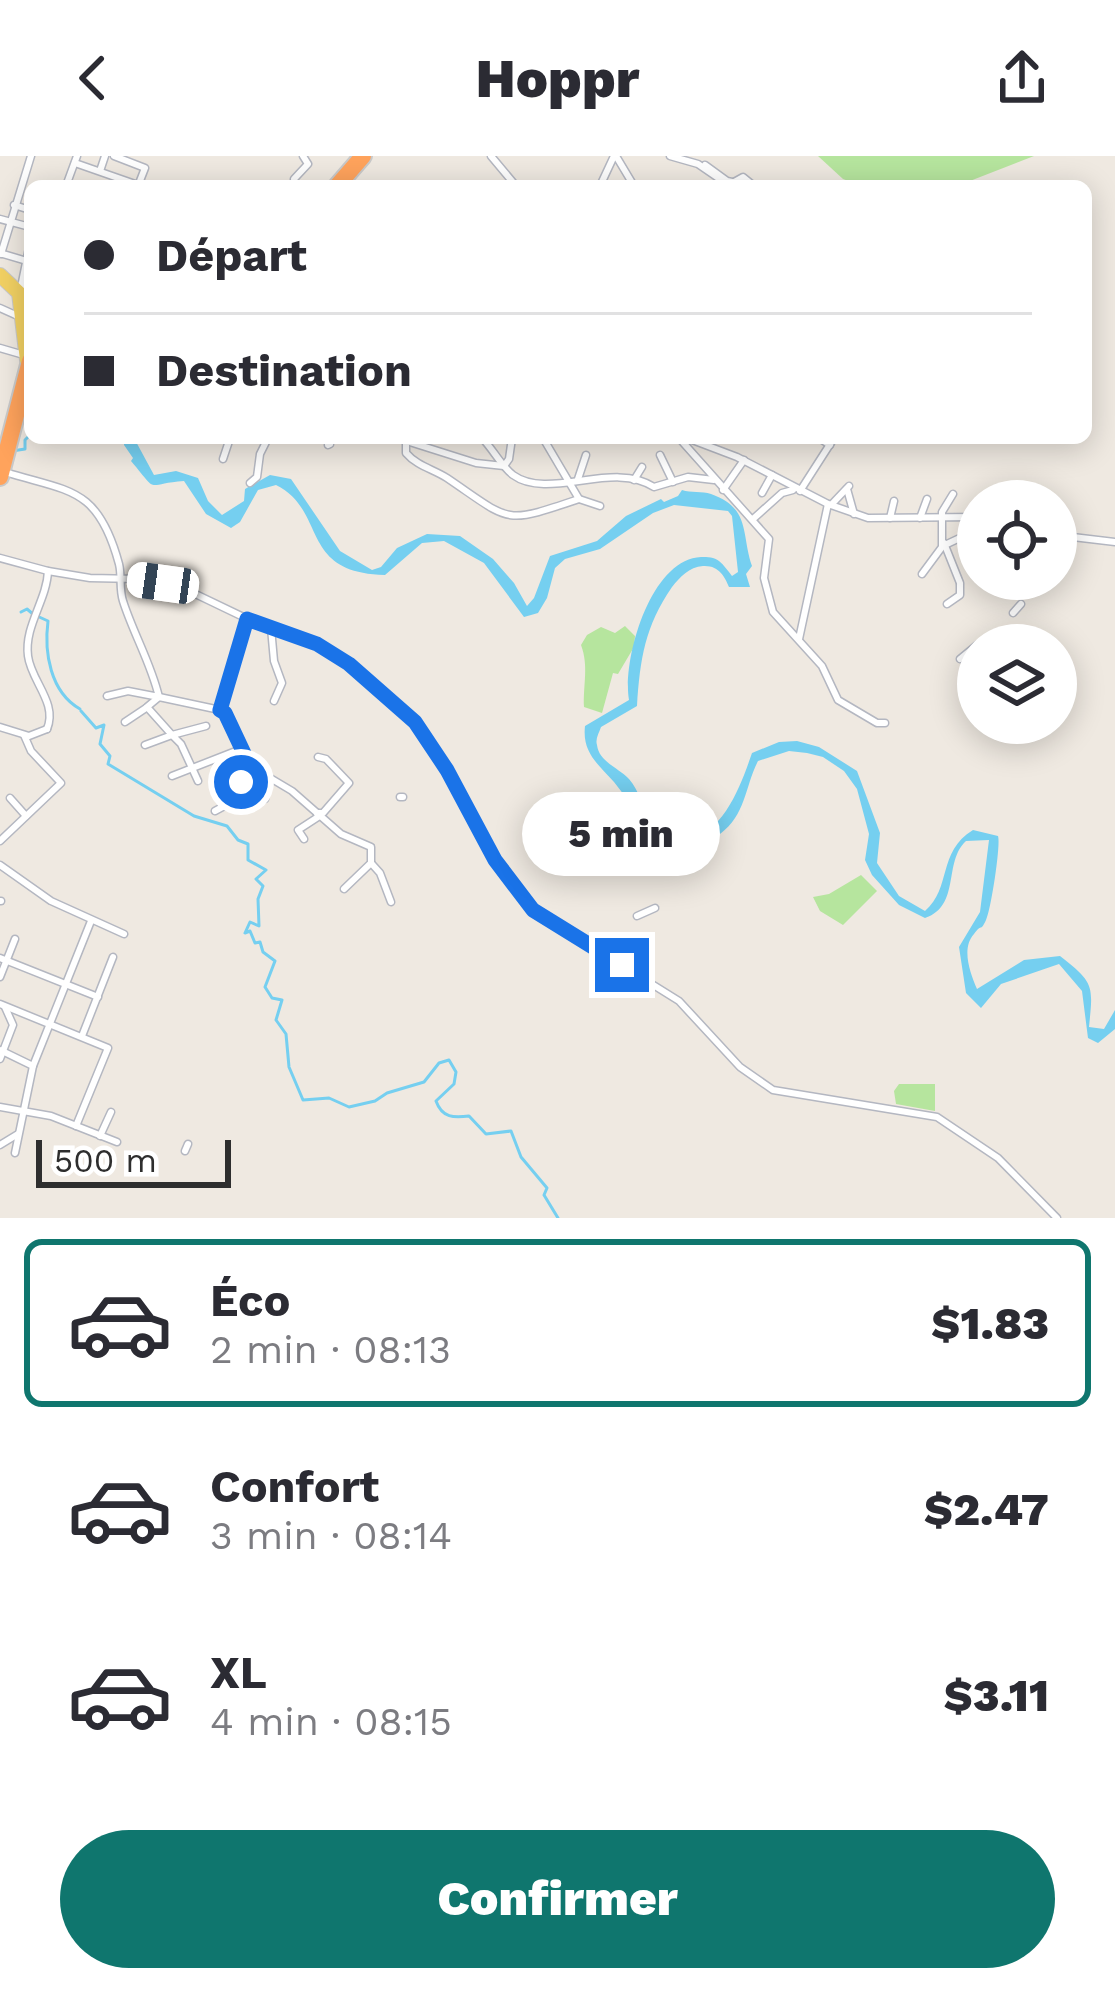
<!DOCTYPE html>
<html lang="fr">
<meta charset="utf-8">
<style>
body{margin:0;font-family:"Work Sans",sans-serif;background:#f2f2f3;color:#2b2b33;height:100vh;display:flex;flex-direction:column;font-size:45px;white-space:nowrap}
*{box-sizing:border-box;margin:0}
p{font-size:39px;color:#7c7c81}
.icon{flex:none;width:66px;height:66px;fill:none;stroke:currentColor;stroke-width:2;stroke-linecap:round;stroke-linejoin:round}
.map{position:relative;height:1062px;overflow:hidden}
.sheet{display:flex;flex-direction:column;background:#fff;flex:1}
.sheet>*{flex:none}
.top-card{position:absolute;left:24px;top:24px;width:1068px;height:264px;border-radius:18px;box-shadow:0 6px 30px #0003;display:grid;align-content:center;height:264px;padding:0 60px;background:#fff}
.tools{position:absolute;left:957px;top:324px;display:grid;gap:24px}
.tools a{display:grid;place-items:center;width:120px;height:120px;border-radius:50%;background:#fff;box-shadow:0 6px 30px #0003;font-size:60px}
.scale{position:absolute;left:36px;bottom:30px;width:195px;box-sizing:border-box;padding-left:12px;border:6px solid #2e2e2e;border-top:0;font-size:33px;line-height:42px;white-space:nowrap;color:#2e2e2e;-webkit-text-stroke:9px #fff;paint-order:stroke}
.end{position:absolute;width:54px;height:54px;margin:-27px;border:15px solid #1a73e8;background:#fff;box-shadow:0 0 0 6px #fff}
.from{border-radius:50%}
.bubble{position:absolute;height:84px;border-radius:42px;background:#fff;box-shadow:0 6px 30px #0003;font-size:39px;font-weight:800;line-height:84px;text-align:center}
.car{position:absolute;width:36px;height:72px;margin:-36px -18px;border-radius:15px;box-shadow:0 0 9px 3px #0007;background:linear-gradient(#fff 24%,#345 0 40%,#fff 0 76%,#345 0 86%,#fff 0)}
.top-card b{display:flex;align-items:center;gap:42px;height:114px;font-size:45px}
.top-card b+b{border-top:3px solid #e1e1e2}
.top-card i{width:30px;height:30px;background:#2b2b33}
ul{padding:21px 0 0;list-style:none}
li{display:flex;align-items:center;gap:36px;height:168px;margin:0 24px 18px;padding:0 36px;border:6px solid transparent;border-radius:18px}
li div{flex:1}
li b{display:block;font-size:45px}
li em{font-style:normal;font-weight:800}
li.active{border-color:#0f766e}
li>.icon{width:108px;height:108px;stroke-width:1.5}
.cta{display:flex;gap:24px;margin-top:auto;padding:24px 60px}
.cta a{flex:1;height:138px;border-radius:72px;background:#0f766e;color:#fff;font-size:48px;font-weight:800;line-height:138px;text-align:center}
header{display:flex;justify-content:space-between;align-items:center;height:156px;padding:0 60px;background:#fff;font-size:54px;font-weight:800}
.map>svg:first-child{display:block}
</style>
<header><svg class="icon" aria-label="back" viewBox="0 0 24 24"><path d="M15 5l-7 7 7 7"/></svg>Hoppr<svg class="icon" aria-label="share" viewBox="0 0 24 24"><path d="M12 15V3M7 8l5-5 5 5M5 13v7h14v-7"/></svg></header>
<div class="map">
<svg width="1115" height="1062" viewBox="0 0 1115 1062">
<rect width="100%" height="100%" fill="#efe9e1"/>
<!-- green -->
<g fill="#b6e59e">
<path d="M 818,0 L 1034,0 L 957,30 L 862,30 L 843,23 Z"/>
<path d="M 625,470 L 635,480 L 634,491 L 618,518 L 613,517 L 602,557 L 584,551 C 583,529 589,510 581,489 L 587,479 L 601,471 L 615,477 Z"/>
<path d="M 861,719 L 877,735 L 843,769 L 820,755 L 813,741 L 829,738 Z"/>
<path d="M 899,928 L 935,928 L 935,955 L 896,948 L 894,935 Z"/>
</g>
<!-- water -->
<path fill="#75cff0" d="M 124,282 L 134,282 L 154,319 L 176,315 L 198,322 L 208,345 L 222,359 L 244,345 L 245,333 L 270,319 L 291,323 L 340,395 L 372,414 L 381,411 L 397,392 L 427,378 L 460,380 L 493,403 L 514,427 L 527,450 L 534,442 L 550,400 L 597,385 L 626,360 L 661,343 L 664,346 L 678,340 L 682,334 C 691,337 702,335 711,338 C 751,352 741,378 752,410 L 746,418 L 750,431 L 729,431 C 725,421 719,409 703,410 C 689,411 680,421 672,431 C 645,470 640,503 637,550 L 601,571 C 599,577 595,583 597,589 C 599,606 619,612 629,623 C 640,635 641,651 653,663 C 710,714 738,638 752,597 L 779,586 L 797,585 L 819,591 L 857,615 L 880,677 L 877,707 L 899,740 L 925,755 C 952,732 937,696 973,674 L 998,680 C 1001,688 991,754 986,764 C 980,777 983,766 974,778 C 961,792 970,817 977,833 L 1024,804 L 1060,800 C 1095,827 1093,830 1089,871 L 1104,873 L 1115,854 L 1115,873 L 1098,887 L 1088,882 L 1082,835 L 1059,808 L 1001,828 L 981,852 L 966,837 L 959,791 L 980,756 L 989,684 L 966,685 C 943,706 961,750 925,762 L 899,749 L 872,719 L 865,704 L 869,678 L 857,633 L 844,615 L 823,601 L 807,597 L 789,595 L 758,605 C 745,630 746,659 720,678 C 675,711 637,655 614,626 C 598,608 582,597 585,570 L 629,544 C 622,505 650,403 701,401 C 708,401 714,401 719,405 C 724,409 728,415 732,420 L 738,416 L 732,360 L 728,355 L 674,349 L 653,357 L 600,393 L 565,403 L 555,412 L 547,442 L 538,457 L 524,461 L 484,407 L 444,385 L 422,387 L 385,419 C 298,417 328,355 276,329 L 258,334 L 240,366 L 231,372 L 206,358 L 184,325 C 143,328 160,339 131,305 L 133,302 L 124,289 Z"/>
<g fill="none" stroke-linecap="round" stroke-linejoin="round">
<!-- stream -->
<g stroke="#75cff0" stroke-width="3">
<path d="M 12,295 L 25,293 L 25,284 L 30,279"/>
<path d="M 21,456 L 27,453 L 34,459"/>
<path d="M 37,460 L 48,465 C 44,496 50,536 80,553"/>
<path d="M 81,555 L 96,572 L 104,569 L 100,588 L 110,600 L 108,608 L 194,660 L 227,670 L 238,684 L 248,688 L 248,704 L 266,714 L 256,723 L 263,730 L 258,743 L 259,770 L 250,766 L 245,777 L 250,775 L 255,787 L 260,786 L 263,796 L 275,805 L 265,831 L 272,842 L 282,844 L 276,864 L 286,878 L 289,911 L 303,944 L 329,942 L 349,951 L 375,945 L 387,937 L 424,926 L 439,907 L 449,904 L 456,916 L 454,928 L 436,945 C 442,962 454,962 469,960 L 486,978 L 511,975 L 521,1001 L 547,1032 L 544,1039 L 558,1062"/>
</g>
<defs>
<g id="street">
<path d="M 114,0 L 145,12 L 138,30"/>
<path d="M 491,0 L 516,30"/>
<path d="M 616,0 L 634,30"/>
<path d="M 670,0 L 698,8 L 730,30"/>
<path d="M 75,7 L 138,29"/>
<path d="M 705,9 L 727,25 L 737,27"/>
<path d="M 100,15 L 105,0"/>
<path d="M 734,26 L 743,21 L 754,30"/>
<path d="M 66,30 L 77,0"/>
<path d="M 295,30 L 294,23 L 308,8 L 303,0"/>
<path d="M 600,30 L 614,0"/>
<path d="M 14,49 L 30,54"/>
<path d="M 0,63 L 30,71"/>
<path d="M 0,97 L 30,106"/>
<path d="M 1,98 L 31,0"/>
<path d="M 20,136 L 30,87"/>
<path d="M 0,152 L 20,161"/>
<path d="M 0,192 L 24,199"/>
<path d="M 397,282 L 476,307 L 504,310 L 509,303 L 512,282"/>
<path d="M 406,282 L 406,297 C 417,310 433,313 447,322 C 512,366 502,369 579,343 L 543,282"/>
<path d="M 482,282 C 493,293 501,310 513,319 C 549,345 613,304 654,331 L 688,321 L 714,324"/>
<path d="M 679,282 L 769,383 L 764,422 L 773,456 L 822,510 L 838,544 L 877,567 L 885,567"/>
<path d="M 687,282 L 737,301 L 828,348 L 868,362 L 978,361"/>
<path d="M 819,282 L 830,289"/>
<path d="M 635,283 L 636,282"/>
<path d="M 328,289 L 330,288"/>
<path d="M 660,299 L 673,326"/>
<path d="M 223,303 L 230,282"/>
<path d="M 5,316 C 69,336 98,330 119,408 C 122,420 119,433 123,445 C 133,477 151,507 159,541 L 128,535 L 107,540"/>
<path d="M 578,323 L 586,299"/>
<path d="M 634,324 L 642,311"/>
<path d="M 250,327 L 257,321 L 260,298 L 268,282"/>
<path d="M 847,333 L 854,358"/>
<path d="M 723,334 L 744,304"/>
<path d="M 800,335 L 834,282"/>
<path d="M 762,337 L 772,319"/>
<path d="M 579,343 L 600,350"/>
<path d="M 995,345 L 1012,334"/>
<path d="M 831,349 L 849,330"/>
<path d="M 890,362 L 894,345"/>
<path d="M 920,362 L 927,343"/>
<path d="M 753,363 L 782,337 L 793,334"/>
<path d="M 1056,379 L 1115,386"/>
<path d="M 1061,380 L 1064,398"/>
<path d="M 944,387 L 960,427"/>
<path d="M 947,388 L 964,380 L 969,361"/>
<path d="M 0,402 L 48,415 L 90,422 L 138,423 L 185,433 L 260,469 L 301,480 L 349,509 L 420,572 L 447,614 L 495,704 L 533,754 L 679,845 L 740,911 L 773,934 L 937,961 L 998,1002 L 1057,1062"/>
<path d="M 922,418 L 942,391 L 942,356 L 953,338"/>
<path d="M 947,448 L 960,439 L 960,429"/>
<path d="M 1013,457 L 1021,448"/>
<path d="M 271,472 L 274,505 L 282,527 L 274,545"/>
<path d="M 799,483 L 828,348"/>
<path d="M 960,503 L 977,489"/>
<path d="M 220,554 L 247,463"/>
<path d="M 125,566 L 146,552"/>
<path d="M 0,571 L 29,580 L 47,573"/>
<path d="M 47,573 C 58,547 31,525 28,500 C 24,470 47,444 48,415"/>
<path d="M 145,589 L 172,579 L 147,551 L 159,541 L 220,554 L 225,557 L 265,643"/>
<path d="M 172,620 L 241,593"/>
<path d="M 198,625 L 181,588 L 172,579 L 206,570"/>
<path d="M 400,641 L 403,641"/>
<path d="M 10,642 L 26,660"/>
<path d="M 215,655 L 228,648 L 250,610 L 292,635 L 341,678 L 371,691 L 371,707 L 344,733"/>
<path d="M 304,683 L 298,674 L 318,661 L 317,657 L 323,657 L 349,627 L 326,603 L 318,601"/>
<path d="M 0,685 L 61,627 L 31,595 L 24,579"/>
<path d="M 371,707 L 380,717 L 391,746"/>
<path d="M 0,709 L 51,745 L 124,778"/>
<path d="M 0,745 L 1,745"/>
<path d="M 637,760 L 655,752"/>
<path d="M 0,802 L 98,841"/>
<path d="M 0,821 L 15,783"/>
<path d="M 0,848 L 108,892 L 76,970"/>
<path d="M 82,880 L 113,801"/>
<path d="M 0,894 L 33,910 L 15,997"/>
<path d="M 0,903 L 13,869 L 5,851"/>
<path d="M 33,910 L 91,765"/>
<path d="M 0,951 L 51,960 L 117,986"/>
<path d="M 100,980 L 111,956"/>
<path d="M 0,989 L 18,978"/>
<path d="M 185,995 L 188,988"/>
</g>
<path id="primary" d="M 0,119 L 19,137 L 27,204"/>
<g id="highway">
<path d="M 337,30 L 363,0"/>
<path d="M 0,321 L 30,205"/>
</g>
</defs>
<!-- street casing -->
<use href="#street" stroke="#b4b7c1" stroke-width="9"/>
<!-- primary casing -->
<use href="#primary" stroke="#c9c9c9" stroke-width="16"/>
<!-- highway casing -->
<use href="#highway" stroke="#c9c9c9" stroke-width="20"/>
<!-- street -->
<use href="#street" stroke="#fff" stroke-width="6"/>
<!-- primary -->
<use href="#primary" stroke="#f2d163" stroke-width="14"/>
<!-- highway -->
<use href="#highway" stroke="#ffa35c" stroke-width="16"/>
</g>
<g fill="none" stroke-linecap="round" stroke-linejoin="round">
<!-- route -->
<path stroke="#1a73e8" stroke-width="15" d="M 241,626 L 250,610 L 225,557 L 220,554 L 247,463 L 317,488 L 349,508 L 415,566 L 447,614 L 495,704 L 533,754 L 622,809"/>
</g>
</svg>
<div class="tools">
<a><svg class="icon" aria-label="locate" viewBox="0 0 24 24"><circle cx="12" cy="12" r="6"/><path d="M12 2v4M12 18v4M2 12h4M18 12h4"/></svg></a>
<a><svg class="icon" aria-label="layers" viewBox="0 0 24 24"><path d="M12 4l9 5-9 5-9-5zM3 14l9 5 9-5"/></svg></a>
</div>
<div class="scale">500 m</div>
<i class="end from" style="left:241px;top:626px"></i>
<i class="end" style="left:622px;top:809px"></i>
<div class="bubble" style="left:522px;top:636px;width:198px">5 min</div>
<i class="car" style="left:163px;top:427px;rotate:278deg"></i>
<div class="top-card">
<b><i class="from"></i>Départ</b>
<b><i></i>Destination</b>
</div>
</div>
<section class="sheet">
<ul>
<li class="active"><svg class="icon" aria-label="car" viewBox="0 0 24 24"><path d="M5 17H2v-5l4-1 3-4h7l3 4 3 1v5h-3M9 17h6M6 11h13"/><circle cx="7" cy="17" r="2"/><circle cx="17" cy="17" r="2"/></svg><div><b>Éco</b><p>2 min · 08:13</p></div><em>$1.83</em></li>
<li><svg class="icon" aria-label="car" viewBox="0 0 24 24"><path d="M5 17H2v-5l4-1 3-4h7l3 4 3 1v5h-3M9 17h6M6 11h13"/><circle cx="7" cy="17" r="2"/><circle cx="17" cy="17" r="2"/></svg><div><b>Confort</b><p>3 min · 08:14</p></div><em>$2.47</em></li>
<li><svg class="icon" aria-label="car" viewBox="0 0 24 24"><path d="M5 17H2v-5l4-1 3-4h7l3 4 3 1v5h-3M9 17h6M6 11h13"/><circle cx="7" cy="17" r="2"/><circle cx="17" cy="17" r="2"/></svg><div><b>XL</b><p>4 min · 08:15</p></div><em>$3.11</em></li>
</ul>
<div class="cta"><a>Confirmer</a></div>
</section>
